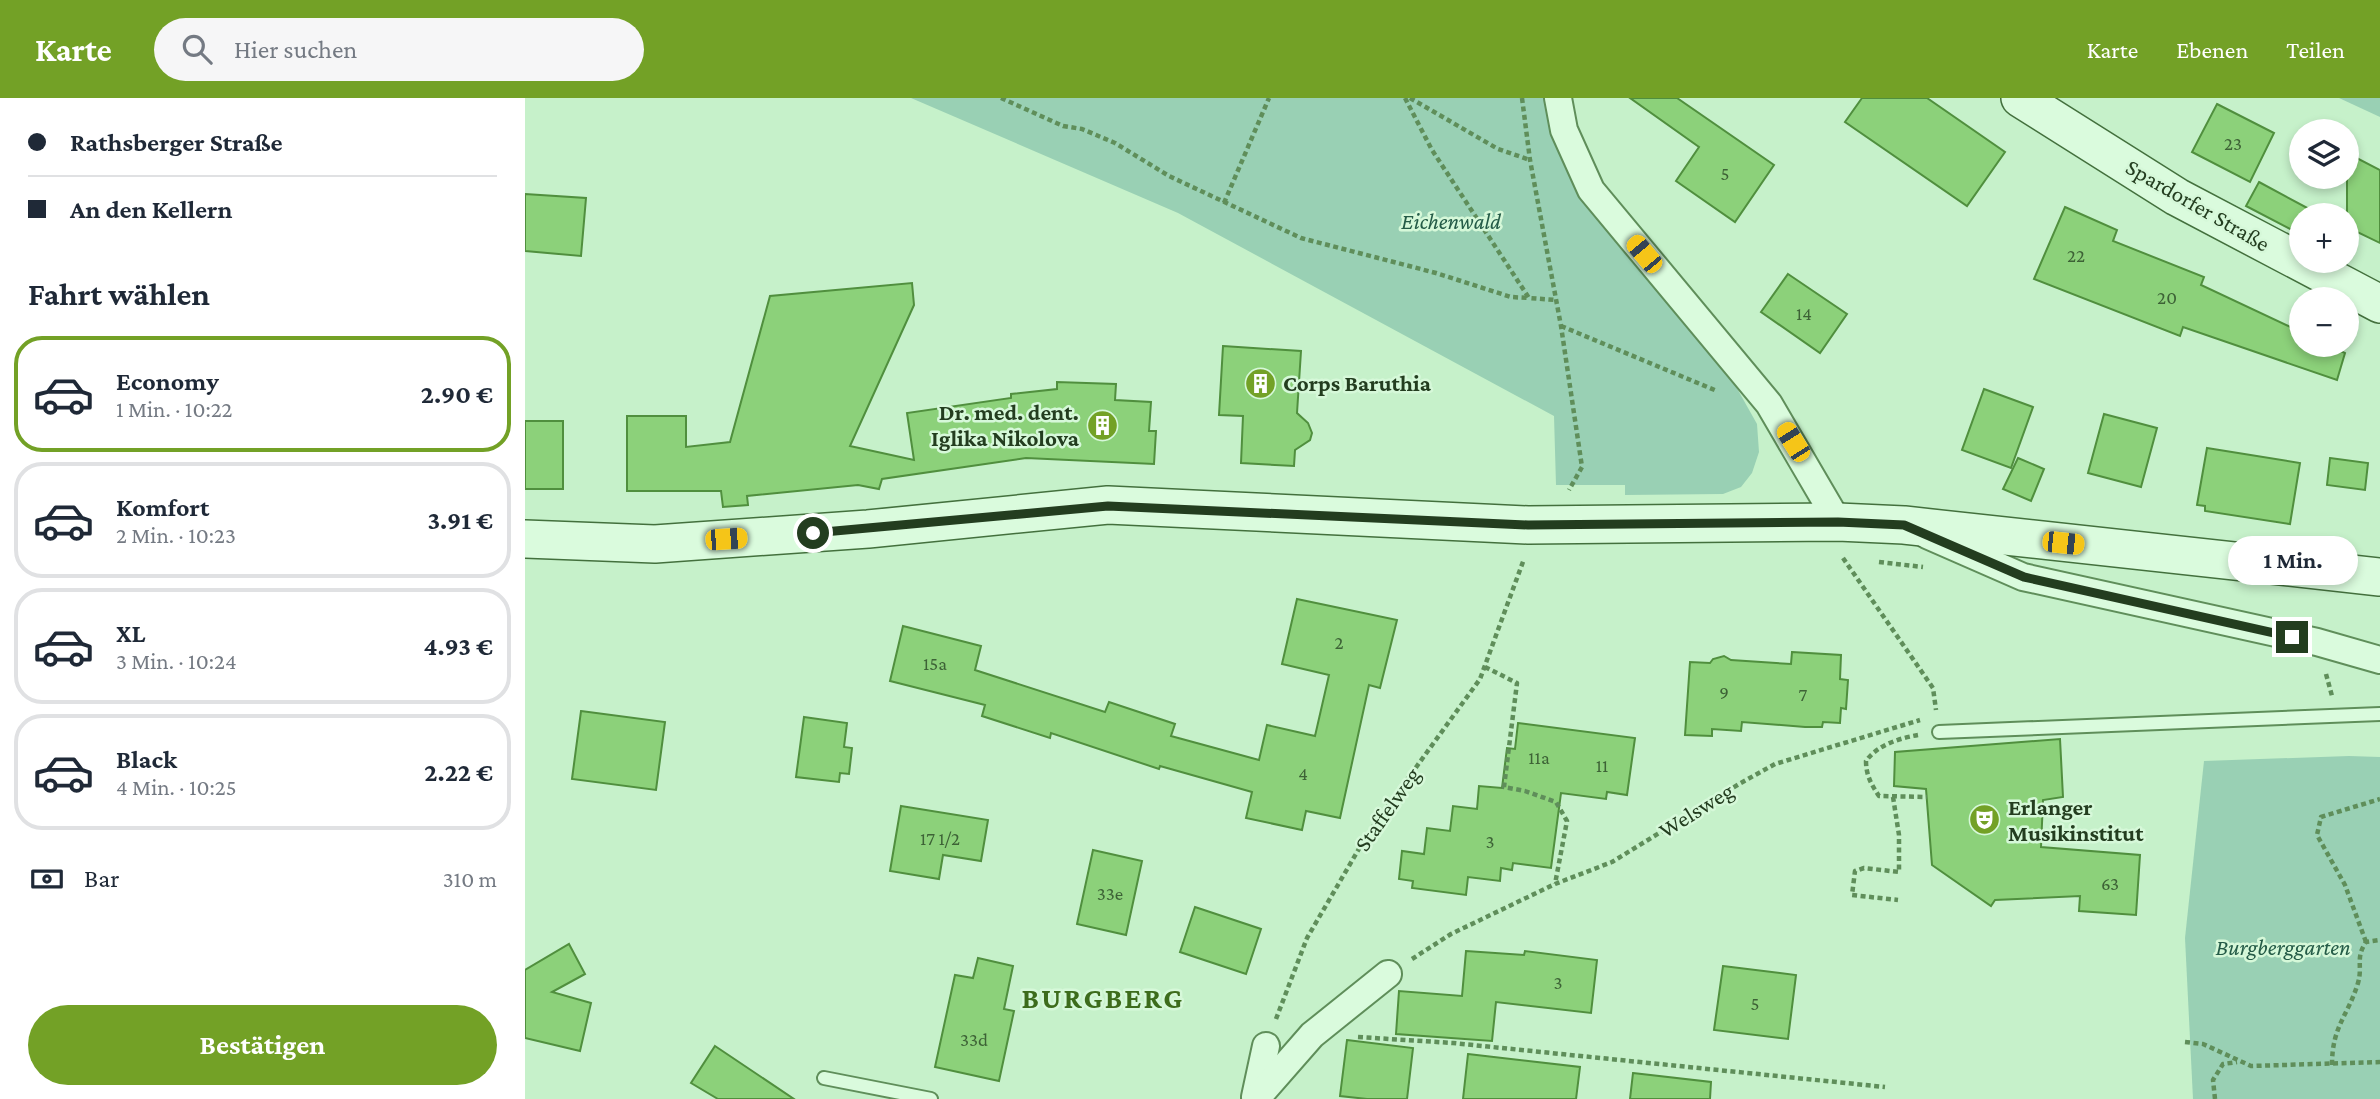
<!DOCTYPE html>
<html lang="de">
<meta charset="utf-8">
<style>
body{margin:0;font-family:"Crimson Pro",serif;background:#f6f6f7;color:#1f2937;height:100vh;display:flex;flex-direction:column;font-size:26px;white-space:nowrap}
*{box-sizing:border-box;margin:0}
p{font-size:23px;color:#747a83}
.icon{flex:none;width:38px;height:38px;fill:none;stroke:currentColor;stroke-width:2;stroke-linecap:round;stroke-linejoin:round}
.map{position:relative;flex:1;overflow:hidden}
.panel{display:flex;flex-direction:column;background:#fff;width:525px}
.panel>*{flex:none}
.guide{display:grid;align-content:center;height:154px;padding:0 28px;background:#fff}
.tools{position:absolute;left:1764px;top:21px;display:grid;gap:14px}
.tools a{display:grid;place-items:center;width:70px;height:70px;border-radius:50%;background:#fff;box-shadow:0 4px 10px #0003;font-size:35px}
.end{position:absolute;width:32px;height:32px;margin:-16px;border:9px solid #233d1f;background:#fff;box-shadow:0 0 0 4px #fff}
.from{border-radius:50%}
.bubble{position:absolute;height:49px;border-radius:24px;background:#fff;box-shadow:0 4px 10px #0003;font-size:23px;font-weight:700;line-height:49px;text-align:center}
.car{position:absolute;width:21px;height:42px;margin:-21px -10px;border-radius:9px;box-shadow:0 0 5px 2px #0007;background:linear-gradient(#f5c518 24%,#345 0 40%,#f5c518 0 76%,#345 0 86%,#f5c518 0)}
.guide b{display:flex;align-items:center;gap:24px;height:66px;font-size:26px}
.guide b+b{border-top:2px solid #e0e1e3}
.guide i{width:18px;height:18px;background:#1f2937}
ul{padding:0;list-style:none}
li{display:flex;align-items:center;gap:21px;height:116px;margin:0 14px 10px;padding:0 14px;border:4px solid #e0e1e3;border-radius:28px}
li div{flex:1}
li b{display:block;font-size:26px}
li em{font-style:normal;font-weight:700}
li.on{border-color:#73a126}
li>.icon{width:63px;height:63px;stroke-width:1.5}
h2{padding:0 28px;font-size:32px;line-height:84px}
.pay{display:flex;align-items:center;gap:18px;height:77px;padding:0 28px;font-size:26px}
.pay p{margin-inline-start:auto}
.cta{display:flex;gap:14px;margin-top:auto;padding:14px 28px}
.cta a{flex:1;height:80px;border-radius:42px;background:#73a126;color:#fff;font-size:28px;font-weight:700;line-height:80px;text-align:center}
header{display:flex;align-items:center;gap:42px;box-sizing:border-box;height:98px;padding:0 35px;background:#73a126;color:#fff}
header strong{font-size:33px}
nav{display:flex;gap:38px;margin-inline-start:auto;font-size:24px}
.search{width:490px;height:63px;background:#f6f6f7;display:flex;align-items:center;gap:18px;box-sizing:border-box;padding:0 24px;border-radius:38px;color:#747a83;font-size:26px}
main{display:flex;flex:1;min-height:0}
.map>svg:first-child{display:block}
</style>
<header>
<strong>Karte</strong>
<div class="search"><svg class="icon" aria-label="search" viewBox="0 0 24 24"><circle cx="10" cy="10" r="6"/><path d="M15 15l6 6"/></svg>Hier suchen</div>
<nav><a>Karte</a><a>Ebenen</a><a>Teilen</a></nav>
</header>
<main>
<section class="panel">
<div class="guide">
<b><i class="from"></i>Rathsberger Straße</b>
<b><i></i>An den Kellern</b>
</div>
<h2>Fahrt wählen</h2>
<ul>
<li class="on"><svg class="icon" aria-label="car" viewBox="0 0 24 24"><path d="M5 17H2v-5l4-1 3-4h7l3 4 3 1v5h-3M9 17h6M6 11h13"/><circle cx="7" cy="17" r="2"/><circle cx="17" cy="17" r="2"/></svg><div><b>Economy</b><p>1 Min. · 10:22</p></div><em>2.90 €</em></li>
<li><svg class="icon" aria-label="car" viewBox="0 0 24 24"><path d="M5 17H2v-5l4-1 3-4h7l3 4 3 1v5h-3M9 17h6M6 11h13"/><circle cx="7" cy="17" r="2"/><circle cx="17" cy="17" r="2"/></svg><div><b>Komfort</b><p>2 Min. · 10:23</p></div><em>3.91 €</em></li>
<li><svg class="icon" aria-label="car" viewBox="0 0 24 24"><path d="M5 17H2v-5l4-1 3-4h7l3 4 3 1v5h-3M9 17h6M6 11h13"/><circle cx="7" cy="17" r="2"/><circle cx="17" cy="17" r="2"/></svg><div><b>XL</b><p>3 Min. · 10:24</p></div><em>4.93 €</em></li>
<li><svg class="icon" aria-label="car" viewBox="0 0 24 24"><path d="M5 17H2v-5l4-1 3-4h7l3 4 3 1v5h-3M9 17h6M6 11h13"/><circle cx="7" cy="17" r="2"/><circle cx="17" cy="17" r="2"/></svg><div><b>Black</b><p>4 Min. · 10:25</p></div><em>2.22 €</em></li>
</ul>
<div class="pay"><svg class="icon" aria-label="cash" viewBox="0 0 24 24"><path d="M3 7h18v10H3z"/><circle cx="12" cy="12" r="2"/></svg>Bar<p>310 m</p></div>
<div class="cta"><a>Bestätigen</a></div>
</section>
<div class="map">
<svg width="1855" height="1001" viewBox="0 0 1855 1001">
<rect width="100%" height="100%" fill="#c6f1ca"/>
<!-- green -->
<g fill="#99d0b4">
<path d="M 386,0 L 1020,0 C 1025,32 1034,59 1049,88 L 1209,285 L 1232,326 L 1234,354 L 1227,375 L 1216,389 L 1198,396 L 1100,397 L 1100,387 L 1031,387 L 1029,318 L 653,115 Z"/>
<path d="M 1814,0 L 1855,0 L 1855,19 Z"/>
<path d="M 1824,658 L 1855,659 L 1855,1001 L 1668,1001 L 1660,840 L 1679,663 Z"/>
</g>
<!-- building -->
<g fill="#8cd17a" stroke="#508f3e" stroke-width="2">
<path d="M 1105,0 L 1152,0 L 1249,67 L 1210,124 L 1151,83 L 1174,49 Z"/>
<path d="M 1337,0 L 1402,0 L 1480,54 L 1442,108 L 1320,24 Z"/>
<path d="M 1692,6 L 1749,35 L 1725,84 L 1667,54 Z"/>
<path d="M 1822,55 L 1855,72 L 1855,145 L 1822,129 Z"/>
<path d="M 1734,84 L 1786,112 L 1783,117 L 1776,117 L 1776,130 L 1773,135 L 1721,108 Z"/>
<path d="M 0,96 L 61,100 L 56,158 L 0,153 Z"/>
<path d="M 1540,109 L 1592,132 L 1588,143 L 1679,179 L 1676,187 L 1776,234 L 1776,247 L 1803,247 L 1820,255 L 1812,282 L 1658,229 L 1655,238 L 1509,181 Z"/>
<path d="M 1263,176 L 1322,216 L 1295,255 L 1236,214 Z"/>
<path d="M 387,185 L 389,207 L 325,348 L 389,362 L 382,315 L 486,300 L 486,296 L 532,291 L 532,284 L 591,286 L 590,302 L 626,304 L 624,333 L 631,333 L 629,366 L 501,360 L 357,381 L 354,391 L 333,387 L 222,398 L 223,407 L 198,409 L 196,393 L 102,393 L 102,318 L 161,318 L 161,349 L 205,344 L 245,198 Z"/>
<path d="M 698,248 L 776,253 L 772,315 L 783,325 L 787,335 L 785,342 L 770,352 L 769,368 L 716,365 L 718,318 L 694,317 Z"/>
<path d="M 1459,291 L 1508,309 L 1486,370 L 1437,352 Z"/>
<path d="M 1579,316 L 1632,330 L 1616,389 L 1563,375 Z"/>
<rect x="0" y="323" width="38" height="68"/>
<path d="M 1682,350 L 1775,365 L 1765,426 L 1680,413 L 1680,408 L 1672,407 Z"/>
<path d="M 1493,360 L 1519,371 L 1506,403 L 1478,391 Z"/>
<path d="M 1805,360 L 1843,365 L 1840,392 L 1802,387 Z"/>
<path d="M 772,501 L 872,522 L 855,590 L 844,587 L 815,720 L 781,713 L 777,732 L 721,720 L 727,694 L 635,668 L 634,671 L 526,635 L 525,640 L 457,618 L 460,607 L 365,583 L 378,528 L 456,548 L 450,572 L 580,614 L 584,604 L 650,626 L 646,638 L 734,662 L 742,627 L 790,638 L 804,577 L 757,566 Z"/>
<path d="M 1267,554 L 1316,557 L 1315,581 L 1323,582 L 1321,611 L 1316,610 L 1315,625 L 1298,624 L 1297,629 L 1280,629 L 1217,624 L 1216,633 L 1187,631 L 1187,638 L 1160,637 L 1165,564 L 1185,565 L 1188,561 L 1199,558 L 1206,562 L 1266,566 Z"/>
<path d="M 56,613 L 140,624 L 131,692 L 47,681 Z"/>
<path d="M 279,619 L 322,625 L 319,649 L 327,650 L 324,676 L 315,675 L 314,684 L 271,679 Z"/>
<path d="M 993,625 L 1110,640 L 1102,697 L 1082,694 L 1081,701 L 1036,695 L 1026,770 L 988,765 L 987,772 L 976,770 L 975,783 L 943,779 L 941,797 L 887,790 L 888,783 L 874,781 L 877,753 L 899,756 L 902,730 L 925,733 L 928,708 L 952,711 L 954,688 L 977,690 L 982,650 L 990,651 Z"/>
<path d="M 1535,641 L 1538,699 L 1518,702 L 1516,749 L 1615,757 L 1611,817 L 1554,813 L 1555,798 L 1470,802 L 1466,808 L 1407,767 L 1401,691 L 1369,688 L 1370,654 Z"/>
<path d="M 376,708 L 463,722 L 456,763 L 418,757 L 414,781 L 365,773 Z"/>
<path d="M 568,752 L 617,763 L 601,837 L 552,826 Z"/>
<path d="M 670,809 L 736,831 L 721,876 L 655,854 Z"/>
<path d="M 44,846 L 60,876 L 27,894 L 66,905 L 55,953 L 0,940 L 0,872 Z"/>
<path d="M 941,853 L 999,857 L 1000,853 L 1072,862 L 1066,915 L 971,904 L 967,943 L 871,936 L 874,893 L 937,898 Z"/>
<path d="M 453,860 L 488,868 L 479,911 L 489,913 L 474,983 L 410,969 L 430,877 L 448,880 Z"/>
<path d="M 1198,868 L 1271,877 L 1263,941 L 1189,932 Z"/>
<path d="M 822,942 L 888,950 L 882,1001 L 842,1001 L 815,998 Z"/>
<path d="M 190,948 L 269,1001 L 193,1001 L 166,985 Z"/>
<path d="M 943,956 L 1055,969 L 1051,1001 L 938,1001 Z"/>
<path d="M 1108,975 L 1186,984 L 1185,1001 L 1105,1001 Z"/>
</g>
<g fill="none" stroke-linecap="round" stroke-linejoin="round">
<defs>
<g id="lane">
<path d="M 1414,634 L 1855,616"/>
<path d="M 299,980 L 406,1001"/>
</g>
<g id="street">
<path d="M 1033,0 L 1039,32 L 1066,92 L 1244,306 L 1313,424"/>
<path d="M 1402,437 L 1498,479 L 1792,544 L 1855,562"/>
<path d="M 730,999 L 741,948"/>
<path d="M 731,1001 L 787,937 L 863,876"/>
</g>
<g id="secondary">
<path d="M 1495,0 L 1652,99 L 1855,206"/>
<path d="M 0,441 L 130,446 L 343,431 L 583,407 L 1003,427 L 1313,424 L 1379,427 L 1855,479"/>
</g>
</defs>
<!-- lane casing -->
<use href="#lane" stroke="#5f8e5a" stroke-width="16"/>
<!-- street casing -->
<use href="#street" stroke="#5f8e5a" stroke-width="30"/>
<!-- secondary casing -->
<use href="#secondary" stroke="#43703d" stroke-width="40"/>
<!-- path -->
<g stroke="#5f8e5a" stroke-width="4.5" stroke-dasharray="5 3.5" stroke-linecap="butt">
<path d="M 476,0 L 538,28 L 557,31 L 590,45 L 644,78 L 776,140 L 911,175 L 986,199 L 1004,200"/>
<path d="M 880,0 L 907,52 L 1004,200 L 1031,202"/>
<path d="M 885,0 L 973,51 L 1005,62"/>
<path d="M 997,0 L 1005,62 L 1036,228 L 1057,369 L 1044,392"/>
<path d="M 699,105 L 744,0"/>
<path d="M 1036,228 L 1192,293"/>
<path d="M 1318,460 L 1408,590 L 1411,612"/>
<path d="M 1354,464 L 1398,469"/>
<path d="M 960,569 L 992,585 L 979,689 L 1000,693 L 1031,704 L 1042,723 L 1030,786"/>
<path d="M 1801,576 L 1807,598"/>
<path d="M 1393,637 C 1375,640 1352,647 1341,663 C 1341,677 1346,686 1354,698 L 1402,699"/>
<path d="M 1368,699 L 1374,737 L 1374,774 L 1339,770 L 1330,773 L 1327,797 L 1373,802"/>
<path d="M 1841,844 L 1820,787 L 1792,737 L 1796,719 L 1855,701"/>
<path d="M 887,861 L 926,836 L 1030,786 L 1087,764 L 1214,686 L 1250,666 L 1395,622"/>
<path d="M 751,921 L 782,840 L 842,737 L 955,581 L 999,461"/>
<path d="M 833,939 L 928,945 L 1360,989"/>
<path d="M 1660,944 L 1678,946 L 1726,968 L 1855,964"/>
<path d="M 1807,967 C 1807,928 1823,918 1833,885 C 1838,868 1830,860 1841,844 L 1855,842"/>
<path d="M 1690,1001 L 1688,982 L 1698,966 L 1712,964"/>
</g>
<!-- lane -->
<use href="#lane" stroke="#dafbdd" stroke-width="12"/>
<!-- street -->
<use href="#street" stroke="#dafbdd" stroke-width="26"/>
<!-- secondary -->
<use href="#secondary" stroke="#dafbdd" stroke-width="37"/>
</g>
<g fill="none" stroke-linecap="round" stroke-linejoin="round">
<!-- route -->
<path stroke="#233d1f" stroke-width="9" d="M 288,435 L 583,408 L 1003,427 L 1313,424 L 1379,427 L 1499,479 L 1767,539"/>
</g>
<!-- icons -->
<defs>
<symbol id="building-disc" viewBox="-11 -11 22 22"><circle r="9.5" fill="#73a126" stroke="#d6f8d9"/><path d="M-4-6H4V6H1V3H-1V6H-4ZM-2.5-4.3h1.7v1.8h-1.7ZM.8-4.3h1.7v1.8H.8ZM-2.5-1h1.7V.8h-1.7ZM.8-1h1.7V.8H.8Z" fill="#fff"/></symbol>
<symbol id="theatre-disc" viewBox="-11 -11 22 22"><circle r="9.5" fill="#73a126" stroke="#d6f8d9"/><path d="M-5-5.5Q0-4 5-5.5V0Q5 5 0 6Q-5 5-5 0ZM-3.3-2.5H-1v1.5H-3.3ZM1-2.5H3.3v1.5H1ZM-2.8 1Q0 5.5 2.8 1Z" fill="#fff"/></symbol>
</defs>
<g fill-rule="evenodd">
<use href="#building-disc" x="718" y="268" width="35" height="35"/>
<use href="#building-disc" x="560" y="310" width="35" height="35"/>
<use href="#theatre-disc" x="1442" y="704" width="35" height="35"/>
</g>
<g text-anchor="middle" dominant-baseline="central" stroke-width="5" stroke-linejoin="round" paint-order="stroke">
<!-- number labels -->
<g font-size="19" fill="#3d6236">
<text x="1708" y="45">23</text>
<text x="1200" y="75">5</text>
<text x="1551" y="157">22</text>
<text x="1642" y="199">20</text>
<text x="1279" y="215">14</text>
<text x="814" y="544">2</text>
<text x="410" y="565">15a</text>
<text x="1199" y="594">9</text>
<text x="1278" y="596">7</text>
<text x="1014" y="659">11a</text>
<text x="1077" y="667">11</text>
<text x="778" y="675">4</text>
<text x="415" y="740">17 1/2</text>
<text x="965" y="743">3</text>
<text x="1585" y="785">63</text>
<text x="585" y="795">33e</text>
<text x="1033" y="884">3</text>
<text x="1230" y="905">5</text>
<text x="449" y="941">33d</text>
</g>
<!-- street labels -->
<g font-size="23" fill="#233d1f" stroke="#d6f8d9">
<text transform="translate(1673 107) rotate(30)">Spardorfer Straße</text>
<text transform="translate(862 711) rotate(-55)">Staffelweg</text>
<text transform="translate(1171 712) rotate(-32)">Welsweg</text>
</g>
<!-- park labels -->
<g font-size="23" font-style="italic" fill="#245b47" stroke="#d6f8d9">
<text x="926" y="123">Eichenwald</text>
<text x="1758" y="849">Burgberggarten</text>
</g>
<!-- poi labels -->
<g font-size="23" font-weight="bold" fill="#233d1f" stroke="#d6f8d9" text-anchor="start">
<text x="758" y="285">Corps Baruthia</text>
<text x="554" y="314" text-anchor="end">Dr. med. dent.<tspan x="554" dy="26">Iglika Nikolova</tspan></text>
<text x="1483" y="709">Erlanger<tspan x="1483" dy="26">Musikinstitut</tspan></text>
</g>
<!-- district labels -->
<g font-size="30" font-weight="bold" letter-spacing="2" fill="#3d6c1c" stroke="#d6f8d9">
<text x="578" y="899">BURGBERG</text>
</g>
</g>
</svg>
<div class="tools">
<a><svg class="icon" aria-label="layers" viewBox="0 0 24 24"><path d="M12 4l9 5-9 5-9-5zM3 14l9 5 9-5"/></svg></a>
<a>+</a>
<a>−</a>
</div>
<i class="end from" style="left:288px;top:435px"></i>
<i class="end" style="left:1767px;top:539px"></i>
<div class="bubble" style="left:1703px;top:438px;width:130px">1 Min.</div>
<i class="car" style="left:1119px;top:156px;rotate:320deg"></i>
<i class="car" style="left:1268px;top:344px;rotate:328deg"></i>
<i class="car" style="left:201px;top:441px;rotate:86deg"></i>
<i class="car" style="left:1538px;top:445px;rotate:96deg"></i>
</div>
</main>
